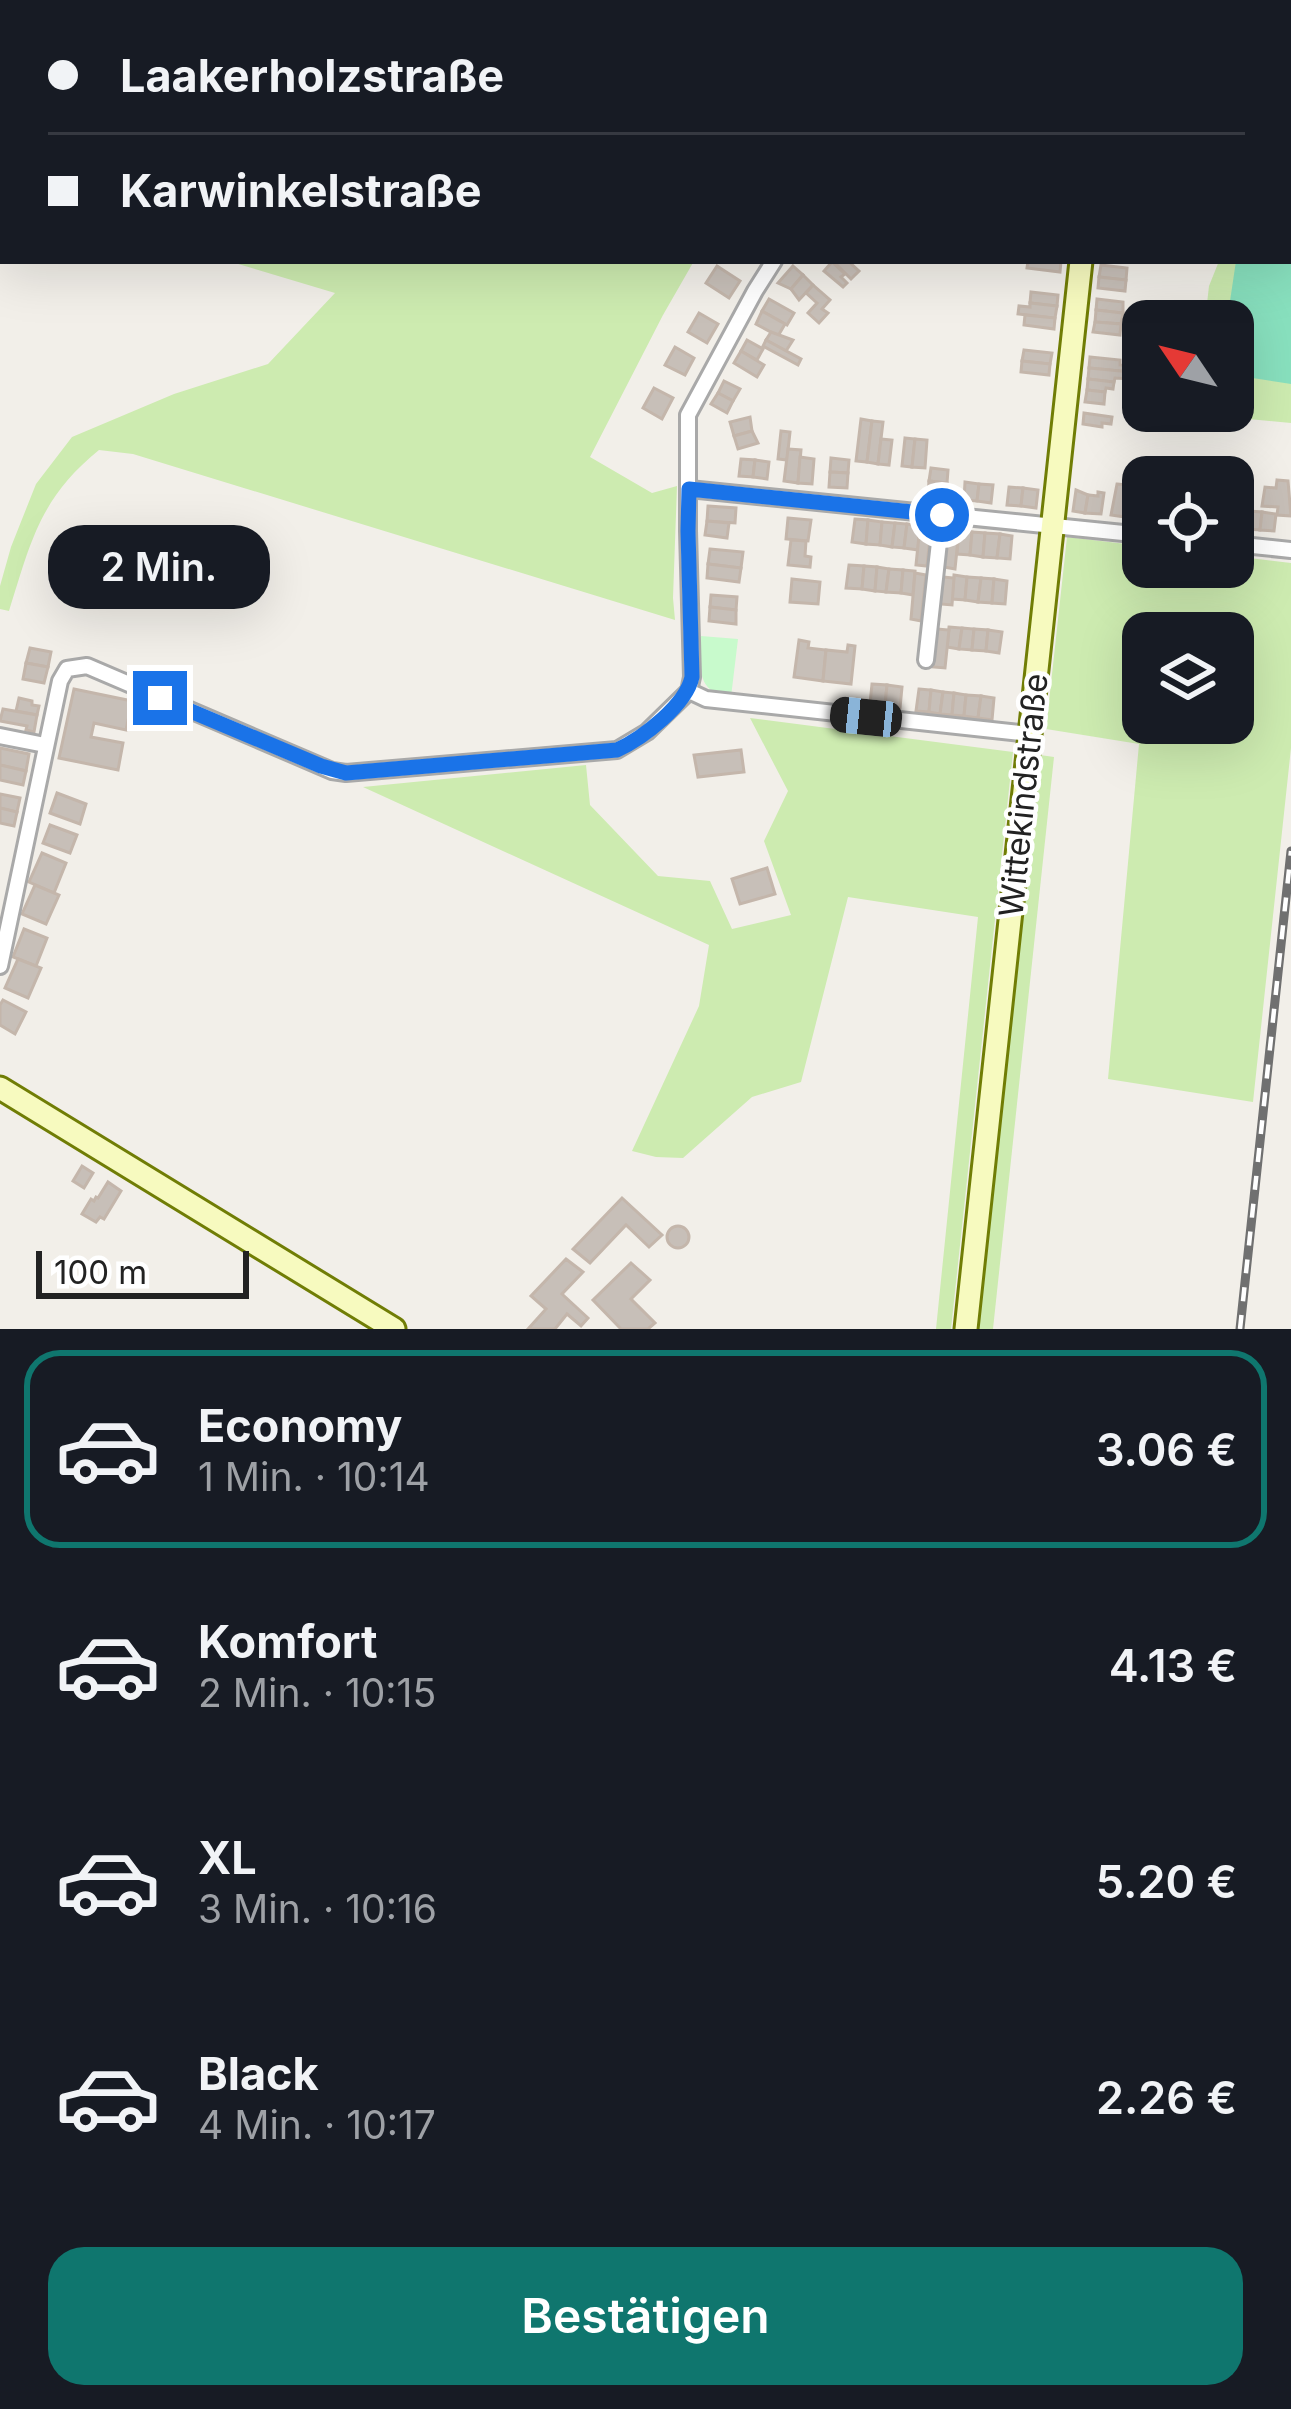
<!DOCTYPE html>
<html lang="de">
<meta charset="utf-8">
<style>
body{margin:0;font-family:Inter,sans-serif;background:#242831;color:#f1f3f6;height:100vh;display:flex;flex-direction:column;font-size:45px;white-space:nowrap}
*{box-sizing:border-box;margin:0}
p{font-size:39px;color:#9ea1a6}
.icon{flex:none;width:66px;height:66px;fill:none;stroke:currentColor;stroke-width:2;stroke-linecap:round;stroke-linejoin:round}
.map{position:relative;height:1329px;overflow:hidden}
.sheet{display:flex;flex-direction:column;background:#171b24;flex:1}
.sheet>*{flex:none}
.guide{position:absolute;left:0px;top:0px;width:1293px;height:264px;box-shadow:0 12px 48px #0002;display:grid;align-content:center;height:264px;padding:0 48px;background:#171b24}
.needle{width:78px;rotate:305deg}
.buttons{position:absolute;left:1122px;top:300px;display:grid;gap:24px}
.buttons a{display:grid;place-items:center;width:132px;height:132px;border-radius:24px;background:#171b24;box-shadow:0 12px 48px #0002;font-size:60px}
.scale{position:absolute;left:36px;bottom:30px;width:213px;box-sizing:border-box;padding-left:12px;border:6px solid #222;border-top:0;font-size:33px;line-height:42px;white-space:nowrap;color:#222;-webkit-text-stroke:9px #fff;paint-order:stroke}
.end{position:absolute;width:54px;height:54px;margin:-27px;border:15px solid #1a73e8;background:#fff;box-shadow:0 0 0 6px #fff}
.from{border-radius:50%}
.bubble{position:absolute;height:84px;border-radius:36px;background:#171b24;box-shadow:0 12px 48px #0002;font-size:39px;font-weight:600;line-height:84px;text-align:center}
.car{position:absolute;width:36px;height:72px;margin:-36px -18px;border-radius:15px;box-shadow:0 0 9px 3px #0007;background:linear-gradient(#222 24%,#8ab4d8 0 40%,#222 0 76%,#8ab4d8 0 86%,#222 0)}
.guide b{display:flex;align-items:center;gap:42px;height:114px;font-size:45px}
.guide b+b{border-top:3px solid #363941}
.guide i{width:30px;height:30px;background:#f1f3f6}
ul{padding:21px 0 0;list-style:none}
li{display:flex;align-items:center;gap:36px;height:198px;margin:0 24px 18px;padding:0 24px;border:6px solid transparent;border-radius:36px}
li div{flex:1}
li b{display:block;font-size:45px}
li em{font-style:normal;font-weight:600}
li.selected{border-color:#0f766e}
li>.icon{width:108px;height:108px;stroke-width:1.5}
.button{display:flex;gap:24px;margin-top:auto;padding:24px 48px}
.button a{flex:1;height:138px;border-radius:36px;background:#0f766e;color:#fff;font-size:48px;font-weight:600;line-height:138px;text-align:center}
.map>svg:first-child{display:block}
</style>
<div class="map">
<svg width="1291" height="1329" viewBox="0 0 1291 1329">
<rect width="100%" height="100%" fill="#f2efe9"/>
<!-- grass -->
<g fill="#cdebb0" fill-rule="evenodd">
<path d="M 0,0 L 370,0 L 370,3 L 3,3 L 3,66 L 0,62 Z"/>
<path d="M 1291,41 L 1291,423 L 1196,414 L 1197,411 L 1233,411 L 1233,321 L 1205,321 L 1209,286 L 1219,261 L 1290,261 Z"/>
<path d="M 228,261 L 694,261 L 663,315 L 590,457 L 652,493 L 677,486 L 673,598 L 675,620 L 133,454 L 99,450 C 40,498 31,541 9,611 L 0,609 L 0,586 L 11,547 L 36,484 L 72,437 L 174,394 L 268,364 L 335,293 Z"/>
<path d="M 1067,537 L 1143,546 L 1143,567 L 1233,567 L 1233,556 L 1291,563 L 1291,748 L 1253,1102 L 1108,1079 L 1139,744 L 1046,729 ZM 1143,633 L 1233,633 L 1233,723 L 1143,723 Z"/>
<path d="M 750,718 L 1013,752 L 951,1329 L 936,1329 L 978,917 L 848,897 L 801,1082 L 752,1097 L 683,1158 L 656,1157 L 632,1151 L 699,1006 L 709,945 L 363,787 L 586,765 L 590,805 L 658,876 L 710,881 L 732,929 L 791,915 L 764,841 L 788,791 Z"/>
<path d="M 1040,755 L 1054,757 L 993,1329 L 978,1329 Z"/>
</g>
<!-- park -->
<path fill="#c8facc" d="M 701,636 L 738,639 L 731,697 C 694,692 701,666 701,636 Z"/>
<!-- pitch -->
<path fill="#88e0be" d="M 1291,215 L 1291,384 L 1233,375 L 1233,321 L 1227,321 L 1236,261 L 1290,261 Z"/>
<!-- building -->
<g fill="#c7bfb8" stroke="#c4b6ab" stroke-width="3">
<path d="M 833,261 L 848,261 L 859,271 L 851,279 Z"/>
<path d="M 1028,261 L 1061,261 L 1060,272 L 1027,268 Z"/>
<path d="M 832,262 L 845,274 L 841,277 L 847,283 L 843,287 L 824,271 Z"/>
<path d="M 1101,265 L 1127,268 L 1126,280 L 1099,277 Z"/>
<path d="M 717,266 L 740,281 L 729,298 L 706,283 Z"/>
<path d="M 793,266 L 803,275 L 791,289 L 778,283 Z"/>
<path d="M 803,275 L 813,285 L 799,300 L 791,289 Z"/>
<path d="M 1099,277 L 1126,280 L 1125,291 L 1098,288 Z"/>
<path d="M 813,285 L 830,300 L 822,309 L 828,313 L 819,323 L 808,313 L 817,303 L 806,293 Z"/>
<path d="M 1031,292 L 1058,295 L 1057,306 L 1030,303 Z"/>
<path d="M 769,299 L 794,313 L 787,325 L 762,311 Z"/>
<path d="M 1097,299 L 1123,302 L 1123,313 L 1096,310 Z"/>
<path d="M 1030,303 L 1057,306 L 1055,318 L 1018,314 L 1019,306 L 1030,307 Z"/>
<path d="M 1096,310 L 1123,313 L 1121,324 L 1095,322 Z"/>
<path d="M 762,311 L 785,324 L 778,336 L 756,324 Z"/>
<path d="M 699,313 L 718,324 L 707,343 L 688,332 Z"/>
<path d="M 1025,315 L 1055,318 L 1054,329 L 1024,325 Z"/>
<path d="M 1095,322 L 1121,324 L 1120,335 L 1093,332 Z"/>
<path d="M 771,332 L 793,340 L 786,351 L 766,340 Z"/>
<path d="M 747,340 L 763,349 L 757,360 L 741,351 Z"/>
<path d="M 766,340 L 801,359 L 798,365 L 763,346 Z"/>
<path d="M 675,347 L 694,358 L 685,375 L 665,365 Z"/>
<path d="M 1024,350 L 1052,353 L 1050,364 L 1022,361 Z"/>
<path d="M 741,351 L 764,365 L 757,377 L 734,363 Z"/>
<path d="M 1090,357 L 1120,360 L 1120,365 L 1131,366 L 1131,372 L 1089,368 Z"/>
<path d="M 1022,361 L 1050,364 L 1049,375 L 1021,372 Z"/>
<path d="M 1089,368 L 1131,372 L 1130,379 L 1115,378 L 1114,382 L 1088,379 Z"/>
<path d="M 1088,379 L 1114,382 L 1113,389 L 1106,388 L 1105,392 L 1087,390 Z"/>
<path d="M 724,381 L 740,389 L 733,401 L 718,393 Z"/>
<path d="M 654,388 L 673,398 L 662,419 L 643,408 Z"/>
<path d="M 1087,390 L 1105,392 L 1104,404 L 1085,402 Z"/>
<path d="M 718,393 L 733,401 L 727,413 L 711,404 Z"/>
<path d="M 1084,413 L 1112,417 L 1111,424 L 1102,423 L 1102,427 L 1083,424 Z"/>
<path d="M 750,417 L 752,431 L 734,436 L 730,422 Z"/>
<path d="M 861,419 L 872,421 L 867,462 L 856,461 Z"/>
<path d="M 872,421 L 883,422 L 878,464 L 867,462 Z"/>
<path d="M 752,431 L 758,443 L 738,449 L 734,436 Z"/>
<path d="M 781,431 L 790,432 L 787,460 L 778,459 Z"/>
<path d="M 905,438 L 915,439 L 912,467 L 902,466 Z"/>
<path d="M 881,439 L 892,440 L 889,465 L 878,464 Z"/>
<path d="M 915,439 L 927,440 L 925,468 L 912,467 Z"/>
<path d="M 788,449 L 801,450 L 798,483 L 784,481 Z"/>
<path d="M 800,457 L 814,459 L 812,484 L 798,483 Z"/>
<path d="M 831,458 L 849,460 L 848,473 L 830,472 Z"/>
<path d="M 741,459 L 755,460 L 753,477 L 739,476 Z"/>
<path d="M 755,460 L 769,462 L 767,479 L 753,477 Z"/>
<path d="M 931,468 L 948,470 L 947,483 L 929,481 Z"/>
<path d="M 830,472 L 848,473 L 847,488 L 829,487 Z"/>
<path d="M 1277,480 L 1288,481 L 1291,516 L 1277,515 L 1278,507 L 1262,506 L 1265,487 L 1276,488 Z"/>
<path d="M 929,481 L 947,483 L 946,497 L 928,495 Z"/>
<path d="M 965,482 L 979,484 L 977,501 L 964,500 Z"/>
<path d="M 979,484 L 993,485 L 991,503 L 977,501 Z"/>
<path d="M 1117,484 L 1129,485 L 1125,517 L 1111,515 Z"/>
<path d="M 1009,487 L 1023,488 L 1021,506 L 1007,505 Z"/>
<path d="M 1023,488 L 1038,490 L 1036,508 L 1021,506 Z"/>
<path d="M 1076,490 L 1088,495 L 1085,513 L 1073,511 Z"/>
<path d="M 1098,492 L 1104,493 L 1101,514 L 1085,513 L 1088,495 L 1098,496 Z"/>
<path d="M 1127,499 L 1141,500 L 1139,518 L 1125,517 Z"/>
<path d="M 708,506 L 736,508 L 735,523 L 707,521 Z"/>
<path d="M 1248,511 L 1262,512 L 1260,530 L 1246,529 Z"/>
<path d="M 1262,512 L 1276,514 L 1274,531 L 1260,530 Z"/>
<path d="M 788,518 L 811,520 L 808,541 L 786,539 Z"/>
<path d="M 855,519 L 868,520 L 866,544 L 852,542 Z"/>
<path d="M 868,520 L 882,522 L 880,545 L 866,544 Z"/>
<path d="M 707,521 L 729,523 L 727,538 L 705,535 Z"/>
<path d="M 882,522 L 895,523 L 892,547 L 880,545 Z"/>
<path d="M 895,523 L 907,524 L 904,548 L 892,547 Z"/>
<path d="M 907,524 L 920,526 L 918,550 L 904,548 Z"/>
<path d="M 920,526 L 931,527 L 927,566 L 916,565 Z"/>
<path d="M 948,529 L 959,530 L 955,569 L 944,567 Z"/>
<path d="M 959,530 L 972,532 L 970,555 L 957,554 Z"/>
<path d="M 972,532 L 985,533 L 983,557 L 970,555 Z"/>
<path d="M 985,533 L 1000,534 L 997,558 L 983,557 Z"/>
<path d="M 1000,534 L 1012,536 L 1010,559 L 997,558 Z"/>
<path d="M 791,540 L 806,541 L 805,556 L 811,557 L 810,567 L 788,565 Z"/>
<path d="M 710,549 L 743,552 L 741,568 L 708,564 Z"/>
<path d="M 708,564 L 741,568 L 739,582 L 707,578 Z"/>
<path d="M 849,565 L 864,566 L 862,589 L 846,588 Z"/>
<path d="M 864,566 L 877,567 L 875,591 L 862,589 Z"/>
<path d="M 877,567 L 889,569 L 886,592 L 875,591 Z"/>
<path d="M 889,569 L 903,570 L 901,593 L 886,592 Z"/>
<path d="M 903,570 L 915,571 L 913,595 L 901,593 Z"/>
<path d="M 915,573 L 926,575 L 921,621 L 911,619 Z"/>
<path d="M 954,575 L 967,577 L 965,600 L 952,599 Z"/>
<path d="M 943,577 L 954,578 L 952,605 L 940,604 Z"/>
<path d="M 967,577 L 981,578 L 978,602 L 965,600 Z"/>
<path d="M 981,578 L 994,579 L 992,603 L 978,602 Z"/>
<path d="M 792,579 L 820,582 L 818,604 L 790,602 Z"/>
<path d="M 994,579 L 1007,581 L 1005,604 L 992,603 Z"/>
<path d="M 711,595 L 737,597 L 736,610 L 710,607 Z"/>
<path d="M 710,607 L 736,610 L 736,624 L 709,621 Z"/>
<path d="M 949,627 L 962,628 L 959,649 L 947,647 Z"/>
<path d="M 962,628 L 974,629 L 972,650 L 959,649 Z"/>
<path d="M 937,629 L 949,630 L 945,668 L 933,667 Z"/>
<path d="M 974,629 L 988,630 L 986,651 L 972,650 Z"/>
<path d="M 988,630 L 1002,632 L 999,653 L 986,651 Z"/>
<path d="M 799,640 L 809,642 L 808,648 L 826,650 L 823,681 L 794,677 Z"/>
<path d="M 848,645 L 855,646 L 851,684 L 823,681 L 826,650 L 847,652 Z"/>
<path d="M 30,648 L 51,652 L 48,667 L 26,663 Z"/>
<path d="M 26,663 L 48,667 L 44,683 L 23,679 Z"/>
<path d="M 872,684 L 887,685 L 885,706 L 870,704 Z"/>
<path d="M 887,685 L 902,687 L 900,708 L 885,706 Z"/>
<path d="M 74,689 L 132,701 L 126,730 L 94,723 L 91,737 L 123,743 L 118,770 L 59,758 Z"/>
<path d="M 919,689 L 931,690 L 929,712 L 916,711 Z"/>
<path d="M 931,690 L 943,692 L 940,714 L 929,712 Z"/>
<path d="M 943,692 L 954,693 L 952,715 L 940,714 Z"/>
<path d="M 954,693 L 966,695 L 964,716 L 952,715 Z"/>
<path d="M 966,695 L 981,696 L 978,718 L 964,716 Z"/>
<path d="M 981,696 L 994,698 L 992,720 L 978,718 Z"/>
<path d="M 19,698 L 32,701 L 32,705 L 39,706 L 37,715 L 16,711 Z"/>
<path d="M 3,709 L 37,715 L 34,732 L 26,730 L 27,726 L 0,721 Z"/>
<path d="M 0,748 L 29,754 L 26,771 L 0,765 Z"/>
<path d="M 741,750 L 744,772 L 698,777 L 694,755 Z"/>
<path d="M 0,765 L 26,771 L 23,785 L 0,780 Z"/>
<path d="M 57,793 L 86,804 L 80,824 L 50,813 Z"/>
<path d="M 0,794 L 20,798 L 17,812 L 0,808 Z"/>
<path d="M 0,808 L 17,812 L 14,826 L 0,823 Z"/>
<path d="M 50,825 L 77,835 L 70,853 L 43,843 Z"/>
<path d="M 42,853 L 66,863 L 54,893 L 29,882 Z"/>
<path d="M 767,868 L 775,894 L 740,904 L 732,879 Z"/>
<path d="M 35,885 L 59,895 L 46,924 L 22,914 Z"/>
<path d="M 24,929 L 47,938 L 36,966 L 13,957 Z"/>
<path d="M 18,959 L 41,968 L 28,998 L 5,988 Z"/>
<path d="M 3,1000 L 26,1012 L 15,1034 L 0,1025 L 0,1005 Z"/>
<path d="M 82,1166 L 93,1173 L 84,1188 L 73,1181 Z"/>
<path d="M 108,1182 L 121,1191 L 104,1219 L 100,1217 L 96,1222 L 82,1214 L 91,1199 L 94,1201 L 96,1197 L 98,1198 Z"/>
<path d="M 622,1198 L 662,1235 L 649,1247 L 626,1225 L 590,1263 L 573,1249 Z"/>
<circle cx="678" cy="1237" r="11"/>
<path d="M 566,1259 L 583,1272 L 562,1294 L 588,1318 L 581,1326 L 567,1314 L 555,1329 L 528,1329 L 546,1309 L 531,1296 Z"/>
<path d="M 631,1263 L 650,1280 L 631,1299 L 655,1323 L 648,1329 L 621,1329 L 593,1300 Z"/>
</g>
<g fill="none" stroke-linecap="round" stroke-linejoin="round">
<defs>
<g id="minor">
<path d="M 689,489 L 1143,535"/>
<path d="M 1233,544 L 1291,550"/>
<path d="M 926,660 L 942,515"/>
<path d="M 689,691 L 692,677 L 688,531 L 688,415 L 755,291 L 774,261"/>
<path d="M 689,691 L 706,699 L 1030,734"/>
<path d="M 0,736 L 45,745"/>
<path d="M 0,966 L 60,681 L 67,669 L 87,666 L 332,771 L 346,773 L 617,750 L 647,732 L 689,691"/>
</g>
<g id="secondary">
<path d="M 1108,3 L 1109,0"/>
<path d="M 0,1088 L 394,1329"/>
<path d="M 966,1329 L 1081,261"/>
</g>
</defs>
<!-- minor casing -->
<use href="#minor" stroke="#a9a9a9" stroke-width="20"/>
<!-- secondary casing -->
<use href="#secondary" stroke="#707d05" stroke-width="27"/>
<!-- minor -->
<use href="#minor" stroke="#fff" stroke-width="14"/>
<!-- secondary -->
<use href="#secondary" stroke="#f7fabf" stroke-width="21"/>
<defs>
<path id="rail" d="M 1240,1329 L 1291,851"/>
</defs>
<!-- rail casing -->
<use href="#rail" stroke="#707070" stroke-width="9"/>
<!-- rail -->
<use href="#rail" stroke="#fff" stroke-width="4.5" stroke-dasharray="14" stroke-linecap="butt"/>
</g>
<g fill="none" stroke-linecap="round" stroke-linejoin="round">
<!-- route -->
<path stroke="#1a73e8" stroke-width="15" d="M 160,698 L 321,766 L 346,773 L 617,750 C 643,738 686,705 692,677 L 688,531 L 689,489 L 942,515"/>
</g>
<g text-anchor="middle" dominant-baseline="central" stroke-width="9" stroke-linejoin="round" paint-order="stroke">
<!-- street labels -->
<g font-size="33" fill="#222" stroke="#fff">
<text transform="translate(1023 795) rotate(-84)">Wittekindstraße</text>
</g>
</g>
</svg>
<div class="buttons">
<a><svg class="needle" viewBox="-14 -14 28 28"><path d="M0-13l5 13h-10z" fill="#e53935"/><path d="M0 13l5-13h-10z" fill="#9ea1a6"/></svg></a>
<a><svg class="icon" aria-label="locate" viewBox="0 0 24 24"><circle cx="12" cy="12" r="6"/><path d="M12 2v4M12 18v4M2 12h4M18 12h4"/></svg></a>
<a><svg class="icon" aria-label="layers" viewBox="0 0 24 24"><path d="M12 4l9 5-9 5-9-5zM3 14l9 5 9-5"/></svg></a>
</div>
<div class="scale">100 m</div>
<i class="end from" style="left:942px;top:515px"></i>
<i class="end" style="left:160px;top:698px"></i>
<div class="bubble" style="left:48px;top:525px;width:222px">2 Min.</div>
<i class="car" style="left:866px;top:717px;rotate:276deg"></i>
<div class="guide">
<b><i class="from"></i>Laakerholzstraße</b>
<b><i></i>Karwinkelstraße</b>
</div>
</div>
<section class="sheet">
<ul>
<li class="selected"><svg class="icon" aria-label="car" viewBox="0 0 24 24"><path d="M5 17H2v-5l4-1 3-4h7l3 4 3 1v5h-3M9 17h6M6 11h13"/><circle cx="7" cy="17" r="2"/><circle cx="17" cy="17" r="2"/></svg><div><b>Economy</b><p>1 Min. · 10:14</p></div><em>3.06 €</em></li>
<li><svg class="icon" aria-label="car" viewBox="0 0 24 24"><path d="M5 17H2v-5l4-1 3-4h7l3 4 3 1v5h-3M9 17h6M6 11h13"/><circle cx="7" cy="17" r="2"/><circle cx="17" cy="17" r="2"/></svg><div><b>Komfort</b><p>2 Min. · 10:15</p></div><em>4.13 €</em></li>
<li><svg class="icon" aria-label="car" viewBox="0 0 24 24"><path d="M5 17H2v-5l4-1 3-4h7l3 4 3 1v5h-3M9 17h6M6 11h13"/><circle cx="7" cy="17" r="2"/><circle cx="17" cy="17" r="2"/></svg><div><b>XL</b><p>3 Min. · 10:16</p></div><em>5.20 €</em></li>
<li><svg class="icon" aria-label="car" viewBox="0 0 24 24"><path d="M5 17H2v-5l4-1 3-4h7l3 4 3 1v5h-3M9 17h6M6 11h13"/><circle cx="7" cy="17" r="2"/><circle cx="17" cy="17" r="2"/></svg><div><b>Black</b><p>4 Min. · 10:17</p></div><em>2.26 €</em></li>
</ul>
<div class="button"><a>Bestätigen</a></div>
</section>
